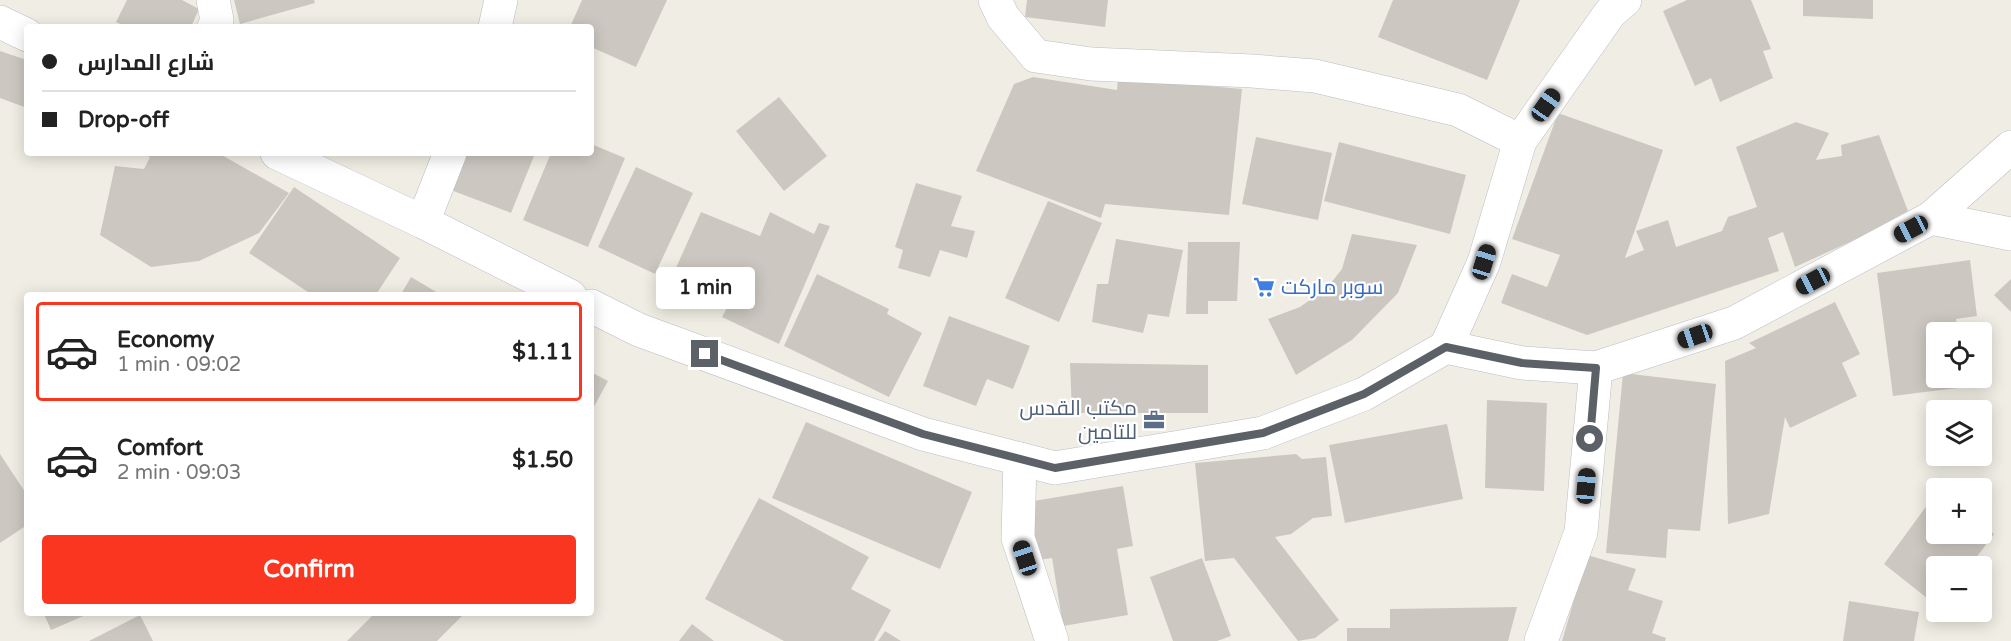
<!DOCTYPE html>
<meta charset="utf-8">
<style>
body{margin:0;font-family:"Varela Round",Cairo,sans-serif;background:#f2f2f2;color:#222;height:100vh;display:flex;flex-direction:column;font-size:22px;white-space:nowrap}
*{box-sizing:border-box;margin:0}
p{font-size:20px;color:#767676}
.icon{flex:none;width:33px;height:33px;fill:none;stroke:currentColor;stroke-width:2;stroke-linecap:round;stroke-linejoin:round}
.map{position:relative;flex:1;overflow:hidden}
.side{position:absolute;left:24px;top:292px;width:570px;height:324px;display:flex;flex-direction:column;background:#fff;border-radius:6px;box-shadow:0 3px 15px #0003}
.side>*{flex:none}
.hud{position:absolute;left:24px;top:24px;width:570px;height:132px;border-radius:6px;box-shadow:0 3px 15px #0003;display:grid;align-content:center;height:132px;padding:0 18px;background:#fff}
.tools{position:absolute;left:1926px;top:322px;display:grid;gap:12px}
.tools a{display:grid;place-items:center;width:66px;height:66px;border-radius:6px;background:#fff;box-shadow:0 3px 15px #0003;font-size:30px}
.end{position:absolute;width:27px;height:27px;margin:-14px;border:8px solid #5c6167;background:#fff;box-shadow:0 0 0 3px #fff}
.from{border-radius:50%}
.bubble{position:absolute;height:42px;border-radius:6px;background:#fff;box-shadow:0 3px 15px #0003;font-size:20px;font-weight:700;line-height:42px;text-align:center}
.car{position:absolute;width:18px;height:36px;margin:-18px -9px;border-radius:8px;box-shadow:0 0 4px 2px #0007;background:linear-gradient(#222 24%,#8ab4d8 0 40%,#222 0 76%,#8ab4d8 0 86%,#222 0)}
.hud b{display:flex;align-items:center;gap:21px;height:57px;font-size:22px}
.hud b+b{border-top:2px solid #e0e0e0}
.hud i{width:15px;height:15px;background:#222}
ul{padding:10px 0 0;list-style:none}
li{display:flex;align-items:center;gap:18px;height:99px;margin:0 12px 9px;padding:0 6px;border:3px solid transparent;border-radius:6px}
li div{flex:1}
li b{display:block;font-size:22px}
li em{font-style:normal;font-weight:700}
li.current{border-color:#fb3620}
li>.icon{width:54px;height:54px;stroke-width:1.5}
.primary-button{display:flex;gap:12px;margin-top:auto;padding:12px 18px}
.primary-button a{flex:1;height:69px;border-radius:6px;background:#fb3620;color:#fff;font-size:24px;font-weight:700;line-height:69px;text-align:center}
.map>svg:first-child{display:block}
</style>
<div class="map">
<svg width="2011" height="641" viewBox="0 0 2011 641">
<rect width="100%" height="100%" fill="#f0eee4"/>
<!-- building -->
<g fill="#ccc8c1">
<path d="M 127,0 L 182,0 L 199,9 L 191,27 L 127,27 L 116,22 Z"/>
<path d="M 234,0 L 314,0 L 315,3 L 240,24 Z"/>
<path d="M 582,0 L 667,0 L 636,67 L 591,47 L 591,27 L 570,27 Z"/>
<path d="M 1027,0 L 1108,0 L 1105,27 L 1025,17 Z"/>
<path d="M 1393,0 L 1520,0 L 1487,80 L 1378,37 Z"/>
<path d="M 1687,0 L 1751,0 L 1771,49 L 1763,51 L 1773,78 L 1720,102 L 1711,78 L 1695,86 L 1663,11 Z"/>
<path d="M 1803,0 L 1873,0 L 1873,19 L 1803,16 Z"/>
<path d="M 0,51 L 27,60 L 27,108 L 0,98 Z"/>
<path d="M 1033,77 L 1117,90 L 1118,78 L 1242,89 L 1229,215 L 1105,204 L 1101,218 L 976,171 L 1014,84 Z"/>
<path d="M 779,97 L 827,156 L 784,191 L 736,131 Z"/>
<path d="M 1558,113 L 1663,150 L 1625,258 L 1644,250 L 1636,231 L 1668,220 L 1676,247 L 1722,231 L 1728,217 L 1757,207 L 1736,147 L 1796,122 L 1829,133 L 1816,160 L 1842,156 L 1841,145 L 1879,135 L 1908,211 L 1852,241 L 1795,267 L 1783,232 L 1768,238 L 1779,271 L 1587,335 L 1501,303 L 1512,274 L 1547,287 L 1560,255 L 1512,239 Z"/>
<path d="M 1256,137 L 1332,153 L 1318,220 L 1242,204 Z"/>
<path d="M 1339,142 L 1466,175 L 1450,234 L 1324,201 Z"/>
<path d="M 591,144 L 625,158 L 588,247 L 523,220 L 551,153 L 591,153 Z"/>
<path d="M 140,153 L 218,153 L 289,193 L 259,233 L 199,261 L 151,267 L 100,235 L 115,166 L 144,169 L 150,157 Z"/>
<path d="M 457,153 L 527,153 L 534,156 L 511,213 L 443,187 Z"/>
<path d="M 636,167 L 693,193 L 655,274 L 598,247 Z"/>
<path d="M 916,183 L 962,196 L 951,226 L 975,231 L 967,258 L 940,250 L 930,277 L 898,268 L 903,250 L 895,247 Z"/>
<path d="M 294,187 L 400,258 L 375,296 L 314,296 L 249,253 Z"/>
<path d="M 1048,201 L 1102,223 L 1059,322 L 1005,298 Z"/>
<path d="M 701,212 L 760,236 L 770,212 L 814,234 L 819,223 L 830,226 L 779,344 L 722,317 L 728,306 L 671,279 Z"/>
<path d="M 1352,234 L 1417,245 L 1398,293 L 1352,340 L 1296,375 L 1268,319 L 1300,307 L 1327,288 L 1342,269 Z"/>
<path d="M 1116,239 L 1183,250 L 1169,317 L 1148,314 L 1143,333 L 1092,322 L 1097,284 L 1108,284 Z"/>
<path d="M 1188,242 L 1240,242 L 1237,301 L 1208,301 L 1208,314 L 1186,314 Z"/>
<path d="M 1970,260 L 1977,316 L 1956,319 L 1958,333 L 1936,333 L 1936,378 L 1964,378 L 1965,387 L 1893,396 L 1877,273 Z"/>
<path d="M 817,274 L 889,309 L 887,314 L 922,333 L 889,397 L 784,346 Z"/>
<path d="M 411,277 L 443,296 L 400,296 Z"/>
<path d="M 2011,279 L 2011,312 L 1994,295 Z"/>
<path d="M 1835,302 L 1860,354 L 1842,363 L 1857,396 L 1790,428 L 1785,417 L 1769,514 L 1728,524 L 1725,361 L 1756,348 L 1749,343 Z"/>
<path d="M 949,316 L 1030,346 L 1013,389 L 987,379 L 976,406 L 923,386 Z"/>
<path d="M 1070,363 L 1208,365 L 1208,413 L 1072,413 Z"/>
<path d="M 591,372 L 608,381 L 591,412 Z"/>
<path d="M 1623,373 L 1716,384 L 1700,531 L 1668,529 L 1666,558 L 1606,553 Z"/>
<path d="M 1487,400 L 1547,403 L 1544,491 L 1485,488 Z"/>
<path d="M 806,422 L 972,492 L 940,569 L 772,498 Z"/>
<path d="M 1447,424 L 1463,499 L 1345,523 L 1329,445 Z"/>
<path d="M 0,454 L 27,495 L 27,525 L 0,543 Z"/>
<path d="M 1296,454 L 1302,459 L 1326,457 L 1332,516 L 1313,518 L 1291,534 L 1275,537 L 1339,620 L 1315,638 L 1298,641 L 1234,558 L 1205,561 L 1195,463 Z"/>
<path d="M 1123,486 L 1133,546 L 1117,549 L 1128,615 L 1063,626 L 1052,558 L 1032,561 L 1022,503 Z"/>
<path d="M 1936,493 L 1936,534 L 1982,534 L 1982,525 L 1994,534 L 1969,567 L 1936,567 L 1936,586 L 1927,598 L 1884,564 Z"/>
<path d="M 759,498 L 869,557 L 851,589 L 891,610 L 874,641 L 784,641 L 705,599 Z"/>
<path d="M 1587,555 L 1636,569 L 1628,590 L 1663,601 L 1652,633 L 1666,638 L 1665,641 L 1562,641 Z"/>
<path d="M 1202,558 L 1231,636 L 1217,641 L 1173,641 L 1150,577 Z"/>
<path d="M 1849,601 L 1919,612 L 1914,641 L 1843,641 Z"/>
<path d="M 1517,607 L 1508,641 L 1347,641 L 1347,628 L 1390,628 L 1390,609 Z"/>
<path d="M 44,614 L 88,614 L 51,630 Z"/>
<path d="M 374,614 L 464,614 L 437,641 L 347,641 Z"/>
<path d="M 140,615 L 153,641 L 89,641 Z"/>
<path d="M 692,624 L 714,641 L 679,641 Z"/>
<path d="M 885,631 L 901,641 L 878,641 Z"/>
</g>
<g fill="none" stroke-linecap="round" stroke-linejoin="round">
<defs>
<g id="street">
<path d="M 213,0 L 217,20 L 214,27"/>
<path d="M 495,27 L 501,0"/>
<path d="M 423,222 L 450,153"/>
<path d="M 1020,459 L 1018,538 L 1052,641"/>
</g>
<g id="secondary">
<path d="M 995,0 L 1003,17 L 1036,56 L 1091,64 L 1252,71 L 1315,76 L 1458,110 L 1520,141"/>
<path d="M 0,22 L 27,35"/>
<path d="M 277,153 L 423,222 L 570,296"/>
<path d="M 1931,218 L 2011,234"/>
<path d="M 591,306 L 639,330 L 923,434 L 1055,468 L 1263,433 L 1364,394 L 1446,347 L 1484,262 L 1520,141 L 1610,13 L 1625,0"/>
<path d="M 1446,347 L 1522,363 L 1596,368 L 1734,323 L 1931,218 L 2011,147"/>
<path d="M 1541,641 L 1581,532 L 1596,368"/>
</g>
</defs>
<!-- street casing -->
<use href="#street" stroke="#b9bcc2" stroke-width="34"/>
<!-- secondary casing -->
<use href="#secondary" stroke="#babec4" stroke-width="34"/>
<!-- street -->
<use href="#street" stroke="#fff" stroke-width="33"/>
<!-- secondary -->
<use href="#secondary" stroke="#fff" stroke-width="33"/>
</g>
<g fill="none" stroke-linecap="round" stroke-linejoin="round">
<!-- route -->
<path stroke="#5c6167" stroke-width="8" d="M 705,354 L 923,434 L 1055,468 L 1263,433 L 1364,394 L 1446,347 L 1522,363 L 1596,368 L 1590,439"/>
</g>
<!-- icons -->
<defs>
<symbol id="supermarket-bare" viewBox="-9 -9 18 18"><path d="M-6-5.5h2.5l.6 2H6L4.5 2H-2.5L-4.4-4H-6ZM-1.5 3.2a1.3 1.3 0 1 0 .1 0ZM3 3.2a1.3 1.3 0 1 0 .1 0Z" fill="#3f7fe0" stroke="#fff" stroke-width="2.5" paint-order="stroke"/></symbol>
<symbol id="office-bare" viewBox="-9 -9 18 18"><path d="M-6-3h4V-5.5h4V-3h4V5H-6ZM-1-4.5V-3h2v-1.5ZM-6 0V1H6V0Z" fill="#5c6f8a" stroke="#fff" stroke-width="2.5" paint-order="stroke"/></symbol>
</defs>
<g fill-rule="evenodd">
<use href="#supermarket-bare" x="1249" y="272" width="30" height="30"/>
<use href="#office-bare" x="1139" y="405" width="30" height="30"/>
</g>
<g text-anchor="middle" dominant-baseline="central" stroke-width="4.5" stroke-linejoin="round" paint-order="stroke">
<!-- shop labels -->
<g font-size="21" fill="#366cbe" stroke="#fff" text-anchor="start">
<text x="1281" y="287">سوبر ماركت</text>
</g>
<!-- service labels -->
<g font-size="21" fill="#4e5e75" stroke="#fff" text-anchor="end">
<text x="1137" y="408">مكتب القدس<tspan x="1137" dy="24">للتامين</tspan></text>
</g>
</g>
</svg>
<div class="tools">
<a><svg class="icon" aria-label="locate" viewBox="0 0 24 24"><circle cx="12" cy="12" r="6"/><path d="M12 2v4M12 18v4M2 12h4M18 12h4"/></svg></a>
<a><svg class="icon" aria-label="layers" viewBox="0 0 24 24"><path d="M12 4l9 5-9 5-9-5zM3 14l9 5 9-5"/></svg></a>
<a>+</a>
<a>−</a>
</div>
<i class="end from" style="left:1590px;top:439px"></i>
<i class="end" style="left:705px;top:354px"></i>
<div class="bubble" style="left:656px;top:267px;width:99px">1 min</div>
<i class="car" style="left:1546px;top:105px;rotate:35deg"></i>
<i class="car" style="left:1911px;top:229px;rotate:242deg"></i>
<i class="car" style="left:1484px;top:262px;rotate:17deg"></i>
<i class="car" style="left:1813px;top:281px;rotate:242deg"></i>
<i class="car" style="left:1695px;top:336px;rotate:251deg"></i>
<i class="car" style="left:1586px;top:486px;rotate:5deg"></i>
<i class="car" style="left:1025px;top:558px;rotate:342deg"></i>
<div class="hud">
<b><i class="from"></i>شارع المدارس</b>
<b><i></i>Drop-off</b>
</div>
<section class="side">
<ul>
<li class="current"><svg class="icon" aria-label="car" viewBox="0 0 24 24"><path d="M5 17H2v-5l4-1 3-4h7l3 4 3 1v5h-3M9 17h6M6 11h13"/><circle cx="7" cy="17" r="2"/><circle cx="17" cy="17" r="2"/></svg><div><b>Economy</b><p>1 min · 09:02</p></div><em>$1.11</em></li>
<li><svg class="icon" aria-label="car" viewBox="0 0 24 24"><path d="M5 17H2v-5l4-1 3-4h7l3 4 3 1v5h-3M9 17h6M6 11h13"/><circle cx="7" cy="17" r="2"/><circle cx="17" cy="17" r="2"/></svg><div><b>Comfort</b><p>2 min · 09:03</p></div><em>$1.50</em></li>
</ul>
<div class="primary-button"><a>Confirm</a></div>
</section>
</div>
